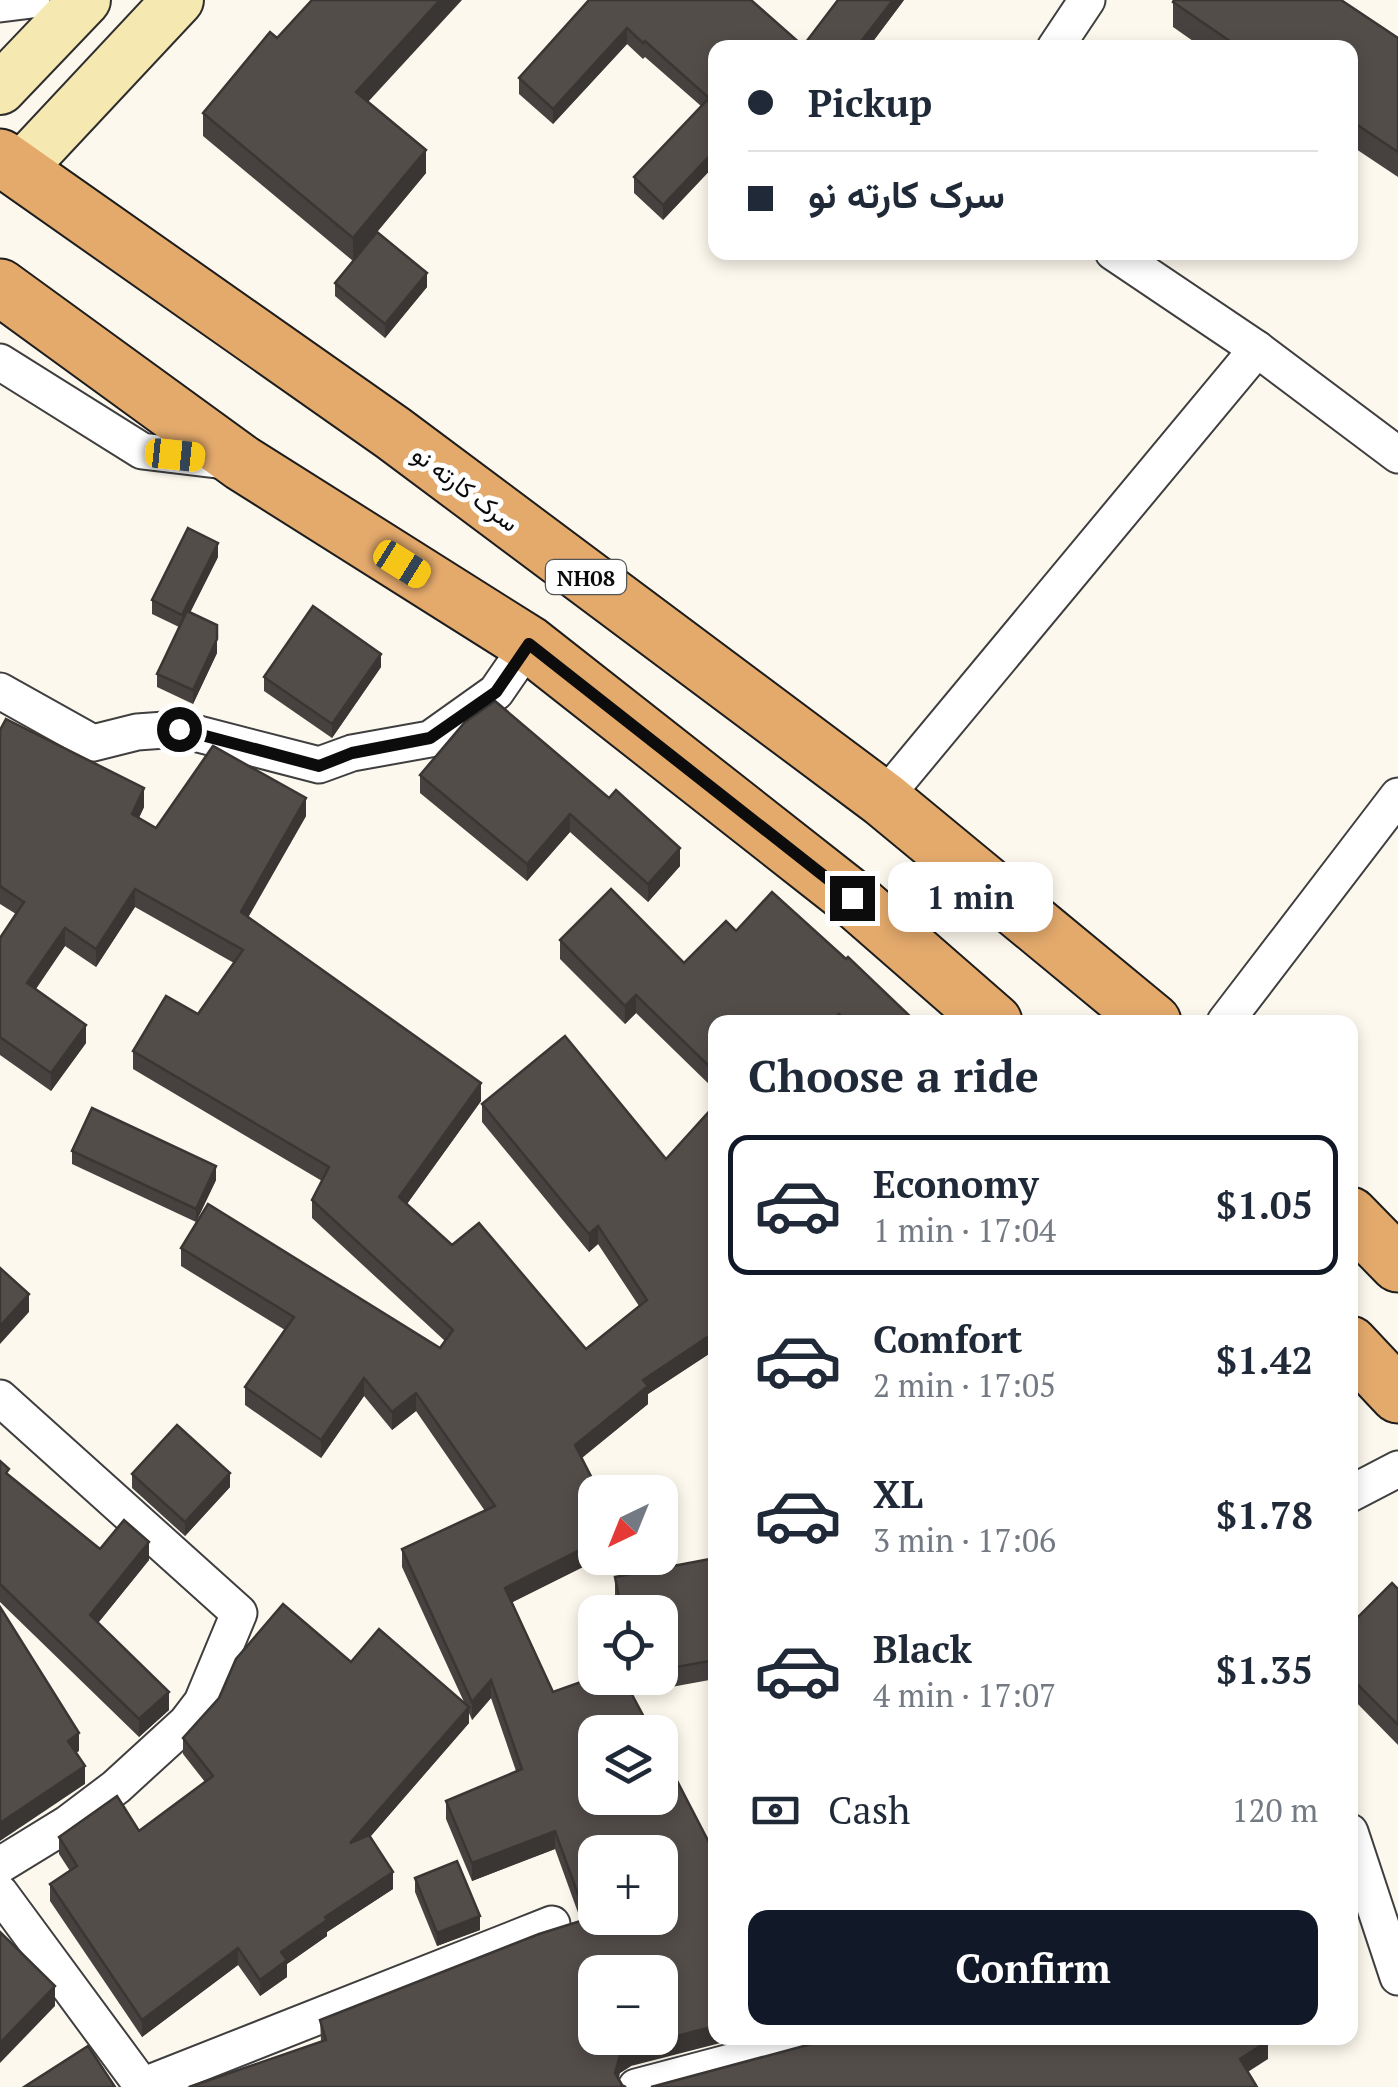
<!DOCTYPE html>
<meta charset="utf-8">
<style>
body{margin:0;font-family:"PT Serif",Vazirmatn,serif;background:#f6f6f7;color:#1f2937;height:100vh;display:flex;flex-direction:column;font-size:38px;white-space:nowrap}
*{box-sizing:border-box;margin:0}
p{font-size:32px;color:#747a83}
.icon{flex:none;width:55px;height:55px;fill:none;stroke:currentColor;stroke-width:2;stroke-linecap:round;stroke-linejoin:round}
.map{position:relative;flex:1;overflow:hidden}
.side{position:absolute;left:708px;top:1015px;width:650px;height:1030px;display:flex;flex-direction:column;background:#fff;border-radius:20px;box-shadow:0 5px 15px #0003}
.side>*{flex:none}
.banner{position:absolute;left:708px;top:40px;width:650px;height:220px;border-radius:20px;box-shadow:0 5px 15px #0003;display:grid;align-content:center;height:220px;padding:0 40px;background:#fff}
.needle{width:65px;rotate:223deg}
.tools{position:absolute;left:578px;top:1475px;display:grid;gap:20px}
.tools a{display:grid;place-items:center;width:100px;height:100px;border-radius:20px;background:#fff;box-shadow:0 5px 15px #0003;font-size:50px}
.end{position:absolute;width:45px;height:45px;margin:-22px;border:12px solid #0c0c0c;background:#fff;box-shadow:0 0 0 5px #fff}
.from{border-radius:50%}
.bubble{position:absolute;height:70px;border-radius:20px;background:#fff;box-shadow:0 5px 15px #0003;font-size:32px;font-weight:600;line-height:70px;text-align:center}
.car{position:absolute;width:30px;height:60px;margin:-30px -15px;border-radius:12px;box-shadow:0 0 8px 2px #0007;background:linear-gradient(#f5c518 24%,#345 0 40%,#f5c518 0 76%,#345 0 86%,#f5c518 0)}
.banner b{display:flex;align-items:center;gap:35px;height:95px;font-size:38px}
.banner b+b{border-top:2px solid #e0e1e3}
.banner i{width:25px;height:25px;background:#1f2937}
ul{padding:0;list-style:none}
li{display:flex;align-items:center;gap:30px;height:140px;margin:0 20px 15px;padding:0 20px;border:5px solid transparent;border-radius:20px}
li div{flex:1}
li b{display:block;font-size:38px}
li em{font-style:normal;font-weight:600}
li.selected{border-color:#111827}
li>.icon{width:90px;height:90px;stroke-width:1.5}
h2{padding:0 40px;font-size:45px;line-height:120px}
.pay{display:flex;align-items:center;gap:25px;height:110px;padding:0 40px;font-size:38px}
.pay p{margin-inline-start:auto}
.primary-button{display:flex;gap:20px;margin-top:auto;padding:20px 40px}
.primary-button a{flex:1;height:115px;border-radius:20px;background:#111827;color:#fff;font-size:40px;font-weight:600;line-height:115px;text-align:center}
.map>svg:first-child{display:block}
</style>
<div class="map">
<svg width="1398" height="2087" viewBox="0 0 1398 2087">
<rect width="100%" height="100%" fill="#fdf8ed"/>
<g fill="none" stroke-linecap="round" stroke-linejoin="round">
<defs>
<g id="minor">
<path d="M 0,4 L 32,0"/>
<path d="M 1055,48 L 1087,0"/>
<path d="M 1257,349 L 1398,455"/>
<path d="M 0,362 L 142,451 L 233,462"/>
<path d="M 0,691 L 93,743 L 137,732 L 179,729 L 319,765 L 352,753 L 430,739 L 496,692 L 529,644"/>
<path d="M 883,799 L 1257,349 L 1113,252"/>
<path d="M 1225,1022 L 1398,796"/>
<path d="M 0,1398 L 239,1613 L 202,1702 L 186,1723 L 116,1787 L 67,1824 L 0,1865"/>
<path d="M 1350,1494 L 1398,1469"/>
<path d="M 1350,1832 L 1398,1977"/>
<path d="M 0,1893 L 143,2087"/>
<path d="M 142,2086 L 552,1924"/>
<path d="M 636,2087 L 821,2038"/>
</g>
<g id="secondary">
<path d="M 0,89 L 85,0"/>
<path d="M 18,171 L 178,0"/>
</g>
<g id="trunk">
<path d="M 0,157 L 393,433 L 883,799 L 1153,1022"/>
<path d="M 0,287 L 242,463 L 529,644 L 852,898 L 994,1022"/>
<path d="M 1350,1215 L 1398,1264"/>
<path d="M 1350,1344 L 1398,1395"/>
</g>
</defs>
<!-- minor casing -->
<use href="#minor" stroke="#3f3f3f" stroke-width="39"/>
<!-- secondary casing -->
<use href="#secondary" stroke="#2e2e2e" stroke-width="54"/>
<!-- trunk casing -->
<use href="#trunk" stroke="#1d1d1d" stroke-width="59"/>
<!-- minor -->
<use href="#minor" stroke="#fff" stroke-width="35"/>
<!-- secondary -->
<use href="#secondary" stroke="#f5e8b0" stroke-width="50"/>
<!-- trunk -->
<use href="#trunk" stroke="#e4aa6c" stroke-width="55"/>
</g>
<!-- wall -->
<g fill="#474240">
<path d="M 589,0 L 803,46 L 904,0 L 868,48 L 715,48 L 715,165 L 663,220 L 634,193 L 634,177 L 701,106 L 645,57 L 643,59 L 627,44 L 553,124 L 519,94 L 519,78 Z"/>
<path d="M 1173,2 L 1398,38 L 1398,177 L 1350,145 L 1350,48 L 1203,48 L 1173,27 Z"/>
<path d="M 368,102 L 426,173 L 377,232 L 427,287 L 385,338 L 335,296 L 335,283 L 353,261 L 203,136 L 203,113 Z"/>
<path d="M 218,557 L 190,612 L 217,653 L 193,704 L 157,687 L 157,674 L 179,627 L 152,614 L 152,600 Z"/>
<path d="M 381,667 L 332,738 L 264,691 L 264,677 Z"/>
<path d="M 465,722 L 680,866 L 648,902 L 570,832 L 527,881 L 420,793 L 420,775 Z"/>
<path d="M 0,730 L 144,807 L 139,818 L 156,828 L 306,816 L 248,917 L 481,1101 L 407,1204 L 452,1245 L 586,1349 L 639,1306 L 598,1244 L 589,1252 L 482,1122 L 482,1104 L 666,1159 L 715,1105 L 715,1350 L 648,1394 L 648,1404 L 582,1458 L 595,1558 L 601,1558 L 512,1602 L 631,2066 L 620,2073 L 321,2041 L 320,2020 L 581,1921 L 555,1849 L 472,1881 L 446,1819 L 446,1801 L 516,1771 L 491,1698 L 472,1720 L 469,1713 L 469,1723 L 370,1837 L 393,1889 L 327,1932 L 327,1936 L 287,1964 L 287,1977 L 260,1996 L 238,1965 L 142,2037 L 50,1901 L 50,1884 L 70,1871 L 59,1854 L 59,1837 L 139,1831 L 205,1782 L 183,1754 L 183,1738 L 351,1662 L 464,1702 L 402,1567 L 402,1549 L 485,1511 L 416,1411 L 392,1430 L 364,1396 L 321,1458 L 245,1405 L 245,1387 L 285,1330 L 181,1266 L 181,1248 L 440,1348 L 445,1341 L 312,1218 L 312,1200 L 322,1181 L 133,1069 L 133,1051 L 198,1014 L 234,963 L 135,907 L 96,967 L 65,946 L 36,989 L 86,1043 L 51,1091 L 0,1055 L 0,938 L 16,914 L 0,904 Z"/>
<path d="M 736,931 L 916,1022 L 715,1022 L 715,1090 L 636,1013 L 625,1024 L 560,959 L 560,940 L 684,963 Z"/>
<path d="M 72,1151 L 216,1180 L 196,1222 L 72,1164 Z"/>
<path d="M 0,1461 L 9,1475 L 100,1549 L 149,1560 L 98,1623 L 169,1710 L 139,1737 L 0,1602 Z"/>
<path d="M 132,1474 L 230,1487 L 185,1536 L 132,1488 Z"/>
<path d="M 615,1577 L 715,1587 L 715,1679 L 633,1694 L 630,1678 L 660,1678 L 660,1612 L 618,1612 L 615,1596 Z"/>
<path d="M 1398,1589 L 1398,1745 L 1350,1696 L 1350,1625 Z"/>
<path d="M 415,1878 L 480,1930 L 437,1946 L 415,1892 Z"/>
</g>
<!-- shaded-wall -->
<g fill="#3a3634">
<path d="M 440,0 L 462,0 L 356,115 L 356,92 Z"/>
<path d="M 893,0 L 904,0 L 868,48 L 856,48 Z"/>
<path d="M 627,28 L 627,44 L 553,124 L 553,109 Z"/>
<path d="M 426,150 L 426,173 L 353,261 L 353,238 Z"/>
<path d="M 715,150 L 715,165 L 663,220 L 663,205 Z"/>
<path d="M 427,273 L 427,287 L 385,338 L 385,324 Z"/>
<path d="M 218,543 L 218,557 L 182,629 L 182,615 Z"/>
<path d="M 217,639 L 217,653 L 193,704 L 193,690 Z"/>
<path d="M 381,654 L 381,667 L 332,738 L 332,724 Z"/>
<path d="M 144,788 L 144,807 L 132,832 L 132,814 Z"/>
<path d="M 306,798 L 306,816 L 241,930 L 241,912 Z"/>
<path d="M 570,814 L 570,832 L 527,881 L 527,864 Z"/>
<path d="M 680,848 L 680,866 L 648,902 L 648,884 Z"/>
<path d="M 135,889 L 135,907 L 96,967 L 96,949 Z"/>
<path d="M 65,928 L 65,946 L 27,1001 L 27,983 Z"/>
<path d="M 636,995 L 636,1013 L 625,1024 L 625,1006 Z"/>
<path d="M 86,1025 L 86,1043 L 51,1091 L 51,1073 Z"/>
<path d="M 481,1083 L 481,1101 L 399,1215 L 399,1197 Z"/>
<path d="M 216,1166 L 216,1180 L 196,1222 L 196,1209 Z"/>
<path d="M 598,1226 L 598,1244 L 589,1252 L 589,1234 Z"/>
<path d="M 29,1294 L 29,1312 L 0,1344 L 0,1326 Z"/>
<path d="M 715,1332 L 715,1350 L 648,1394 L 648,1404 L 575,1463 L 575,1445 L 643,1380 Z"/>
<path d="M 364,1378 L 364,1396 L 321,1458 L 321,1440 Z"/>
<path d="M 416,1393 L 416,1411 L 392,1430 L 392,1412 Z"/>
<path d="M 230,1473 L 230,1487 L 185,1536 L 185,1522 Z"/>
<path d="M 149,1542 L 149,1560 L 90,1633 L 90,1615 Z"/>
<path d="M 595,1542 L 595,1558 L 601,1558 L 505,1606 L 505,1588 Z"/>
<path d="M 491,1680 L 491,1698 L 472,1720 L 472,1702 Z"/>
<path d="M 169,1692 L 169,1710 L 139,1737 L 139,1719 Z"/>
<path d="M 469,1707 L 469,1723 L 350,1860 L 350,1843 Z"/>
<path d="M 79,1733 L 79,1751 L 68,1759 L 68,1741 Z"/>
<path d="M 85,1766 L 85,1784 L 0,1841 L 0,1823 Z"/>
<path d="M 555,1831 L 555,1849 L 472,1881 L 472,1863 Z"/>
<path d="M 393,1872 L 393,1889 L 327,1932 L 327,1936 L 287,1964 L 287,1977 L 260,1996 L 260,1980 L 281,1952 L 325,1917 Z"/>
<path d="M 480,1916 L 480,1930 L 437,1946 L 437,1933 Z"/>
<path d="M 238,1948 L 238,1965 L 142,2037 L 142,2020 Z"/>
<path d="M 55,1986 L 55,2006 L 0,2063 L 0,2043 Z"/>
<path d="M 715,2026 L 715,2038 L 740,2038 L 631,2066 L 620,2073 L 617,2087 L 615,2073 L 620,2055 L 631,2048 Z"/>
<path d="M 1268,2041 L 1268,2059 L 1240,2077 L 1240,2059 Z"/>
</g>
<!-- building -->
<g fill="#534d4a" stroke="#3a3634" stroke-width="2.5" fill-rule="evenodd">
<path d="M 312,0 L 440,0 L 356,92 L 426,150 L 353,238 L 203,113 L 270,32 L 277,38 Z"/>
<path d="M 589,0 L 751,0 L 803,46 L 838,0 L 893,0 L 856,48 L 715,48 L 715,150 L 663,205 L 634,177 L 709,98 L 645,41 L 643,43 L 627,28 L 553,109 L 519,78 Z"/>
<path d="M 1174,0 L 1341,0 L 1398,38 L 1398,152 L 1350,120 L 1350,48 L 1240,48 L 1173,2 Z"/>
<path d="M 377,232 L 427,273 L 385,324 L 335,283 Z"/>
<path d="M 188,528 L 218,543 L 182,615 L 152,600 Z"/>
<path d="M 313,606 L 381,654 L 332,724 L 264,677 Z"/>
<path d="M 187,611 L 217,625 L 217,639 L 193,690 L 157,674 Z"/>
<path d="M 495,701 L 609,798 L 616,790 L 680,848 L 648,884 L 570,814 L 527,864 L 420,775 L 465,722 Z"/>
<path d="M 6,719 L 144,788 L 132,814 L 156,828 L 213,746 L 306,798 L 241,912 L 481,1083 L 399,1197 L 452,1245 L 479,1223 L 586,1349 L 647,1300 L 598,1226 L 589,1234 L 482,1104 L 565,1036 L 666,1159 L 715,1105 L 715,1332 L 643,1380 L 648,1386 L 575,1445 L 599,1492 L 595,1492 L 595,1542 L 505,1588 L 553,1692 L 595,1677 L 623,1678 L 652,1732 L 595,1732 L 595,1798 L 660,1798 L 660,1748 L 715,1854 L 715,2026 L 631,2048 L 620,2055 L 615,2073 L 622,2085 L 626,2087 L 189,2087 L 326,2040 L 320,2020 L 539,1934 L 587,1919 L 555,1831 L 472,1863 L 446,1801 L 522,1769 L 491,1680 L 472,1702 L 402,1549 L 495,1506 L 416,1393 L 392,1412 L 364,1378 L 321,1440 L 245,1387 L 294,1317 L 181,1248 L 208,1204 L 440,1348 L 453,1330 L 312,1200 L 329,1167 L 133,1051 L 166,996 L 198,1014 L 243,950 L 135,889 L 96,949 L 65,928 L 27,983 L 86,1025 L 51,1073 L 0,1037 L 0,938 L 24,902 L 0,886 L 0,730 ZM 595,1852 L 660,1852 L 660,1918 L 595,1918 ZM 595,1972 L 660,1972 L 660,2038 L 595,2038 Z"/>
<path d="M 611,889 L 684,963 L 726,921 L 736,931 L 772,892 L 846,959 L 848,957 L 916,1022 L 848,1022 L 839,1014 L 831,1022 L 715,1022 L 715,1072 L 636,995 L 625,1006 L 560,940 Z"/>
<path d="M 92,1108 L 216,1166 L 196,1209 L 72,1151 Z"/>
<path d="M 0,1268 L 29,1294 L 0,1326 Z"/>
<path d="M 177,1425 L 230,1473 L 185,1522 L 132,1474 Z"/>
<path d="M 0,1461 L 9,1469 L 6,1473 L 100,1549 L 124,1520 L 149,1542 L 90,1615 L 169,1692 L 139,1719 L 0,1584 Z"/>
<path d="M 710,1559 L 715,1587 L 715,1660 L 660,1670 L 660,1612 L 622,1612 L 615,1577 Z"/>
<path d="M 1392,1583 L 1398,1589 L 1398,1725 L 1350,1677 L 1350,1625 Z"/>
<path d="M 283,1604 L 351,1662 L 379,1629 L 469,1707 L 350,1843 L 369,1835 L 393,1872 L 325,1917 L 327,1920 L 281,1952 L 287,1960 L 260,1980 L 238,1948 L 142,2020 L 50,1884 L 77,1866 L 59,1837 L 117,1796 L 139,1831 L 213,1776 L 183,1738 L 219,1698 L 236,1659 Z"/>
<path d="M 0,1607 L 79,1733 L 68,1741 L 85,1766 L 0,1823 Z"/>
<path d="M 457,1861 L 480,1916 L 437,1933 L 415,1878 Z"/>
<path d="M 0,1932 L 55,1986 L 0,2043 Z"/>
<path d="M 831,2038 L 1266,2038 L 1268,2041 L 1240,2059 L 1257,2087 L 651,2087 L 826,2040 Z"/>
<path d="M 88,2046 L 115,2087 L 24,2087 Z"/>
</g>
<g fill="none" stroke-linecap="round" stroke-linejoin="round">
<!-- route -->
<path stroke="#0c0c0c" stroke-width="12" d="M 179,729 L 319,766 L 352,753 L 430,738 L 496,692 L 529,644 L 852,898"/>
</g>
<g text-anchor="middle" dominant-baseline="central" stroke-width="10" stroke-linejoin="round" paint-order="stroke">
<!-- shield labels -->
<rect fill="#fff" stroke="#555" stroke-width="2.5" x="546" y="560" width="80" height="34" rx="8"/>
<g font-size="22" font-weight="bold" fill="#0c0c0c">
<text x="586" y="577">NH08</text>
</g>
<!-- street labels -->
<g font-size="25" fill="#0c0c0c" stroke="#fff">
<text transform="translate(466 488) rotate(37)">سرک کارته نو</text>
</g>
</g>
</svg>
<div class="tools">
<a><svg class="needle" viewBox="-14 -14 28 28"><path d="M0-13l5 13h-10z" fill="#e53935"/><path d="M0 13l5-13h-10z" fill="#747a83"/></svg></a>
<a><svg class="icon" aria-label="locate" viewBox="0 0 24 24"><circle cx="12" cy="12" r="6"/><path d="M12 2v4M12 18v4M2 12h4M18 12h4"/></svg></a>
<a><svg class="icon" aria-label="layers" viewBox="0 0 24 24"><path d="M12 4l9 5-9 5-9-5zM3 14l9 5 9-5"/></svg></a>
<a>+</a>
<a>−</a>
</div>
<i class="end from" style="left:179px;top:729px"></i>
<i class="end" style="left:852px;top:898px"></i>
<div class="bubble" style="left:888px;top:862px;width:165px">1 min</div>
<i class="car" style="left:175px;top:455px;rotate:96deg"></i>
<i class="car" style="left:402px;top:564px;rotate:122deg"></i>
<div class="banner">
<b><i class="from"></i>Pickup</b>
<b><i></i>سرک کارته نو</b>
</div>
<section class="side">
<h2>Choose a ride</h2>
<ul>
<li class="selected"><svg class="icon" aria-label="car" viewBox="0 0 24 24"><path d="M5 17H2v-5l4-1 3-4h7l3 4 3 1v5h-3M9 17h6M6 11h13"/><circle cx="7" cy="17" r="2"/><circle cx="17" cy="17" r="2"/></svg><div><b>Economy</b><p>1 min · 17:04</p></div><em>$1.05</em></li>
<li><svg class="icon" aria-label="car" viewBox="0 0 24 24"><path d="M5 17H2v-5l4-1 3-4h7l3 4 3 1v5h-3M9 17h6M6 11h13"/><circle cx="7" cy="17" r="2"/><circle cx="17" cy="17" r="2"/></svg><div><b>Comfort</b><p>2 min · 17:05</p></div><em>$1.42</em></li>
<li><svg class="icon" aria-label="car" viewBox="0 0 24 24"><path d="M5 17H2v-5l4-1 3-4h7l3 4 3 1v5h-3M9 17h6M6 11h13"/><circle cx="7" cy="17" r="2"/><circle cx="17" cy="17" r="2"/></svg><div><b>XL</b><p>3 min · 17:06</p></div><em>$1.78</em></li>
<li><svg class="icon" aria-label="car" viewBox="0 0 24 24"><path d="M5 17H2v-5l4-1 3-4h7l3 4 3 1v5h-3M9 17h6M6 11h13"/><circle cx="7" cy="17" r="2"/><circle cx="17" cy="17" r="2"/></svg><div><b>Black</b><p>4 min · 17:07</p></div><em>$1.35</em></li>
</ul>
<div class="pay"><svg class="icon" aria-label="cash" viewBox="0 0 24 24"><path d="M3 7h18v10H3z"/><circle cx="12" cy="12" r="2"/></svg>Cash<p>120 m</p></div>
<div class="primary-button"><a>Confirm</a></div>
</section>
</div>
